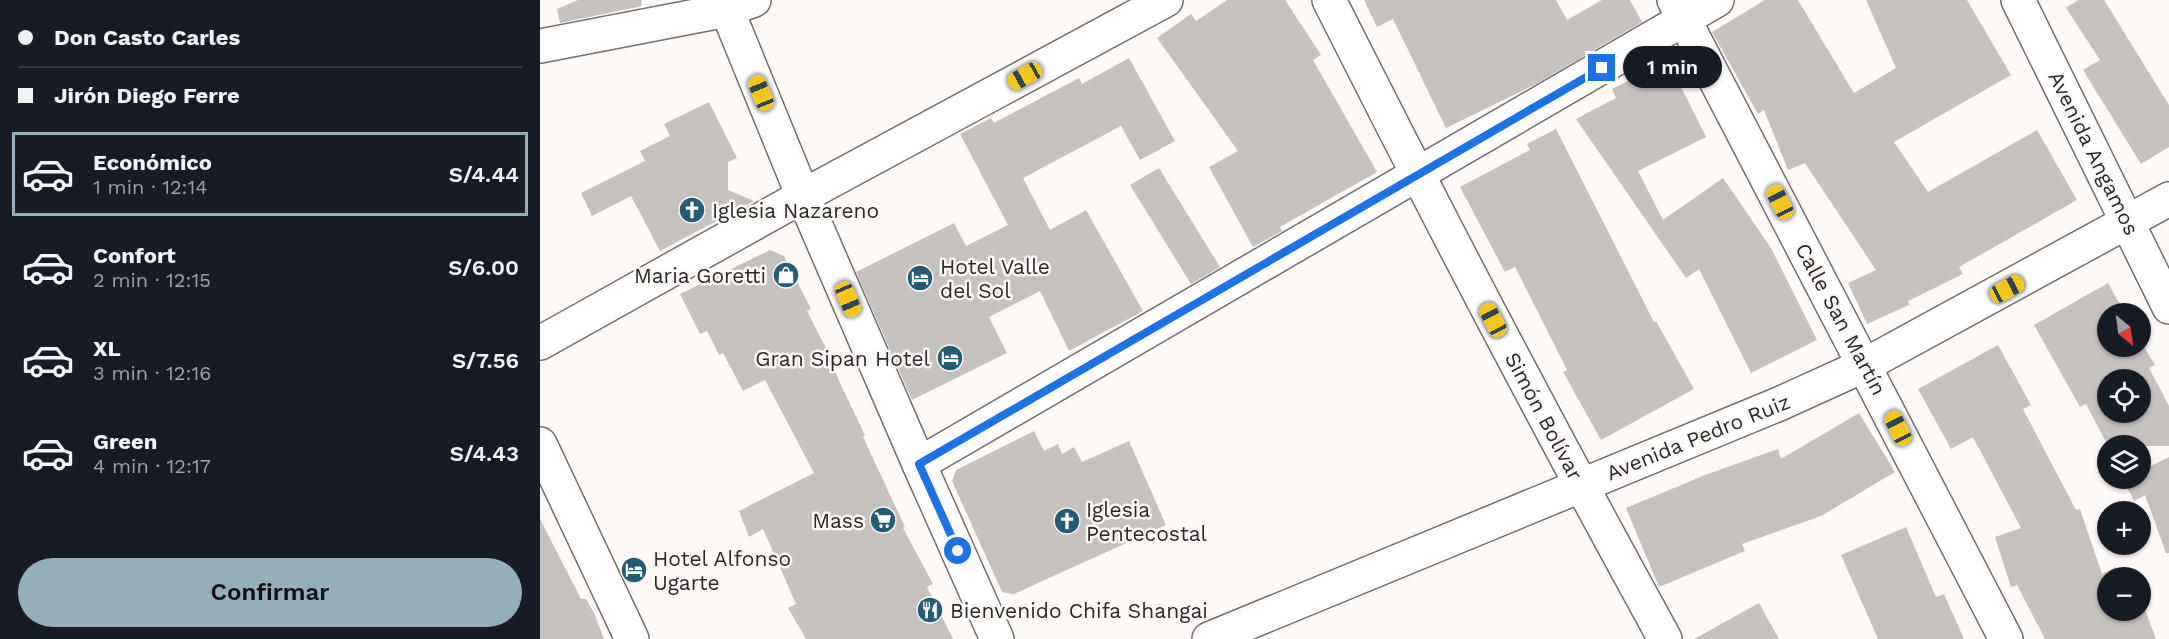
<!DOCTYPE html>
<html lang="es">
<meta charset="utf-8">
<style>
body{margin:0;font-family:"Work Sans",sans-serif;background:#20242c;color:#f1f3f6;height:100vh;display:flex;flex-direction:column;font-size:22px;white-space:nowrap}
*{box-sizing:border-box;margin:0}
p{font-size:20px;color:#9ea1a6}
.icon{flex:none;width:33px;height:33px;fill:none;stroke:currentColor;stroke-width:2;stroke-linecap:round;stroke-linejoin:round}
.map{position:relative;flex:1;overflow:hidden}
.side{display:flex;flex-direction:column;background:#171b24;width:540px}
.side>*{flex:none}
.hud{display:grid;align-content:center;height:132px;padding:0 18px;background:#171b24}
.needle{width:39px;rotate:151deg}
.tools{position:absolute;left:1557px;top:303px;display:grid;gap:12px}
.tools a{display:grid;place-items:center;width:54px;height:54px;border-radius:50%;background:#171b24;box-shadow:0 2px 4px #0004;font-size:30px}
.end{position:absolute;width:27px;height:27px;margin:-14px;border:8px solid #1a73e8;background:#fff;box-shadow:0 0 0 3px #fff}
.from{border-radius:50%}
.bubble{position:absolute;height:42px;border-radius:21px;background:#171b24;box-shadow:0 2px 4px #0004;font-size:20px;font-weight:600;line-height:42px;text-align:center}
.car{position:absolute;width:18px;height:36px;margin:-18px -9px;border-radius:8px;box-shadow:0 0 4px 2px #0007;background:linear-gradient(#f5c518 24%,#345 0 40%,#f5c518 0 76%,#345 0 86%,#f5c518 0)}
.hud b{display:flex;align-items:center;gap:21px;height:57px;font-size:22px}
.hud b+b{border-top:2px solid #363941}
.hud i{width:15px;height:15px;background:#f1f3f6}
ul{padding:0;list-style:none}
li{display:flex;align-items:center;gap:18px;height:84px;margin:0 12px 9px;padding:0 6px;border:3px solid transparent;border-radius:0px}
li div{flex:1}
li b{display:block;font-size:22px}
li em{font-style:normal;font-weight:600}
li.active{border-color:#94afbc}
li>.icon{width:54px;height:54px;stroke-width:1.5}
.cta{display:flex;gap:12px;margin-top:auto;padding:12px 18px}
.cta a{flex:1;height:69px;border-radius:36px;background:#94afbc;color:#111;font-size:24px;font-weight:600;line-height:69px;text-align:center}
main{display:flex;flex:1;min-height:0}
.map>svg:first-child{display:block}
</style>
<main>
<section class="side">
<div class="hud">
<b><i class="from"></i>Don Casto Carles</b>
<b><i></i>Jirón Diego Ferre</b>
</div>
<ul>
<li class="active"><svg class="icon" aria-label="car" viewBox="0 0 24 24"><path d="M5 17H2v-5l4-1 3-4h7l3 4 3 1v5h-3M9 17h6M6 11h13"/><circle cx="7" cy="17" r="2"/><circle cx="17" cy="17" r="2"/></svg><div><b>Económico</b><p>1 min · 12:14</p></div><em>S/4.44</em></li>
<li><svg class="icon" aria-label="car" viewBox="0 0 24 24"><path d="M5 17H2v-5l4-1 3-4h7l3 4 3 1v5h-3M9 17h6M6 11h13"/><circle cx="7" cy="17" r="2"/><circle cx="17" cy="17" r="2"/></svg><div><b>Confort</b><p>2 min · 12:15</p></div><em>S/6.00</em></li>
<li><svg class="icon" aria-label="car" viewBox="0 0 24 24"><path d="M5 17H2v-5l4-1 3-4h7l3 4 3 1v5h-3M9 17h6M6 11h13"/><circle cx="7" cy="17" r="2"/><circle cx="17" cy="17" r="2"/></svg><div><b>XL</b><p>3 min · 12:16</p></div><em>S/7.56</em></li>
<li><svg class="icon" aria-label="car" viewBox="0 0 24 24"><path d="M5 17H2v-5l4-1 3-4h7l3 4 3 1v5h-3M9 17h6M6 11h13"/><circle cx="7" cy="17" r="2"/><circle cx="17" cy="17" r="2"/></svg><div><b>Green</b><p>4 min · 12:17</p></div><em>S/4.43</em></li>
</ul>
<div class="cta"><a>Confirmar</a></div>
</section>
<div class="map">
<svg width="1629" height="639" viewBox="0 0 1629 639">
<rect width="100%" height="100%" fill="#fdf9f7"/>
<!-- building -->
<g fill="#c5c1be" fill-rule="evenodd">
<path d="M 38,0 L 101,0 L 102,6 L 20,23 L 17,9 Z"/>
<path d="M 687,0 L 745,0 L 781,55 L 773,60 L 837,172 L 740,227 L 742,231 L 713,247 L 669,167 L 698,151 L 617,38 L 651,14 L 656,21 Z"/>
<path d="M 824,0 L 1016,0 L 1027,20 L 1062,0 L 1090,0 L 1102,22 L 996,84 L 906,128 L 853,19 L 837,27 Z"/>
<path d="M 1225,0 L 1258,0 L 1314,93 L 1356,68 L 1326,0 L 1427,0 L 1471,75 L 1354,142 L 1388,192 L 1497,130 L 1537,200 L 1419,267 L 1423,274 L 1368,301 L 1369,305 L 1327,324 L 1308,283 L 1336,270 L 1265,163 L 1248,170 L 1224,110 L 1218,114 L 1172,32 Z"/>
<path d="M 1538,0 L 1564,0 L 1629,105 L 1629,147 L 1601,164 L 1543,70 L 1560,60 L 1526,8 Z"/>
<path d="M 589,58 L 635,141 L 600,160 L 581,126 L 483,178 L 510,230 L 546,210 L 603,311 L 529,351 L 500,291 L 449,317 L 467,353 L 372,400 L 316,272 L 414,223 L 426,246 L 468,225 L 420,134 L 451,118 L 454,123 L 539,78 L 542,84 Z"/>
<path d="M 1128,61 L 1166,137 L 1098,171 L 1123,220 L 1183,178 L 1231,248 L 1277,340 L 1211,373 L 1159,269 L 1146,278 L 1036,119 L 1076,98 L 1072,89 Z"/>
<path d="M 169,102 L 197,158 L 188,162 L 188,190 L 214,201 L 120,251 L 91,196 L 52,216 L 41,193 L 105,161 L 100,151 L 130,136 L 124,124 Z"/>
<path d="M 1016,129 L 1114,322 L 1116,321 L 1154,389 L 1061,440 L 1023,372 L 1027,370 L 975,267 L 965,272 L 920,187 L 990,150 L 987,144 Z"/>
<path d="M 619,168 L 680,267 L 651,284 L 590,185 Z"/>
<path d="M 230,250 L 244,256 L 271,309 L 267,311 L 294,364 L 292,365 L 301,385 L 325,435 L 323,437 L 365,527 L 363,528 L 393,584 L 387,587 L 413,639 L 266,639 L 248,608 L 256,604 L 223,529 L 209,537 L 199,511 L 274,473 L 225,380 L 203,391 L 183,353 L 179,355 L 167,331 L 160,334 L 140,294 Z"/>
<path d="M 1568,283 L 1585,314 L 1568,314 L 1568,346 L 1600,346 L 1600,340 L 1615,365 L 1609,368 L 1629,406 L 1629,446 L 1568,446 L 1546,404 L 1540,407 L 1494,325 ZM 1568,380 L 1600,380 L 1600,412 L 1568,412 Z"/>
<path d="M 1458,345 L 1491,405 L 1483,409 L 1536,510 L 1540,509 L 1562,574 L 1576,567 L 1581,578 L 1568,578 L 1568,610 L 1605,610 L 1616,639 L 1505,639 L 1477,585 L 1471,587 L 1455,537 L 1481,528 L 1433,437 L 1411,449 L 1378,389 Z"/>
<path d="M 1319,413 L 1355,472 L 1281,516 L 1202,544 L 1205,551 L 1119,587 L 1086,508 L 1165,475 L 1238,449 L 1241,459 Z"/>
<path d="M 494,431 L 504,451 L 518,444 L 522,454 L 534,447 L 542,462 L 589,441 L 626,525 L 474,594 L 462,592 L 412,481 L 416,470 Z"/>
<path d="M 1629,457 L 1629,553 L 1626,553 L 1605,495 L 1594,501 L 1583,479 L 1600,478 L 1600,471 Z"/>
<path d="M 0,519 L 41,599 L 46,599 L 54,613 L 64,639 L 0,639 Z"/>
<path d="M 1366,527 L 1396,597 L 1404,594 L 1424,639 L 1338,639 L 1301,555 Z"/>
<path d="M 1219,603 L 1239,639 L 1154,639 Z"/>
</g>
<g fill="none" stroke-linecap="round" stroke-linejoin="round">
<defs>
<g id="minor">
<path d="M 789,0 C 897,215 1009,428 1125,639"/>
<path d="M 1134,0 L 1466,639"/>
<path d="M 1478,0 L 1629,307"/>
<path d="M 0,46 L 187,10 L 214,0"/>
<path d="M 0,343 L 263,196 L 626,0"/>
<path d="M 0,444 L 92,639"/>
<path d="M 379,464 L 1177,0"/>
<path d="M 669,639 L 1239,404 L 1325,365 L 1629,199"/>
</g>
<path id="major" d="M 183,0 L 263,196 L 379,464 L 457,639"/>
</defs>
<!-- minor casing -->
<use href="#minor" stroke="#726e6c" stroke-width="36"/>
<!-- major casing -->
<use href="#major" stroke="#726e6c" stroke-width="36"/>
<!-- minor -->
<use href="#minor" stroke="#fff" stroke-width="33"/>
<!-- major -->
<use href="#major" stroke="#fff" stroke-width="33"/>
</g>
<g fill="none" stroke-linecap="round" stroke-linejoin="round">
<!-- route -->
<path stroke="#1a73e8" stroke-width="8" d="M 418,551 L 379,464 L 1062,68"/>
</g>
<!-- icons -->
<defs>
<symbol id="church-disc" viewBox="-11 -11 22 22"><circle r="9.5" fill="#225c75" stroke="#fdf9f7"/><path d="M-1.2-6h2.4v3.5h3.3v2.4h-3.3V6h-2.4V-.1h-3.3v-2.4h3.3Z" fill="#fff"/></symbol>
<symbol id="shop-disc" viewBox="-11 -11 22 22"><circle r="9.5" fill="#225c75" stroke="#fdf9f7"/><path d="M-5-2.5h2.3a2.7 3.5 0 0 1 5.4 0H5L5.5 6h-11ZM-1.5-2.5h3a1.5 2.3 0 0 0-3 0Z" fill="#fff"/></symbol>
<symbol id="hotel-disc" viewBox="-11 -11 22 22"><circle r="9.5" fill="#225c75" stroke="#fdf9f7"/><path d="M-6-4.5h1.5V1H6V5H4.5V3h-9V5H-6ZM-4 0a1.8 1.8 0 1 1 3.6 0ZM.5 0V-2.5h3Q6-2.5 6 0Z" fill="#fff"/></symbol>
<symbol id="supermarket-disc" viewBox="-11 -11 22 22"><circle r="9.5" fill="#225c75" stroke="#fdf9f7"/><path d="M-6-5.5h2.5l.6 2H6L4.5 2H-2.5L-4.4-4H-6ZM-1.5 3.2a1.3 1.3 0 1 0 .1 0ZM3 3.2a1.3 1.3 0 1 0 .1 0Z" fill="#fff"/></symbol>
<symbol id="restaurant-disc" viewBox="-11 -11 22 22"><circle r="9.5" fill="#225c75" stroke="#fdf9f7"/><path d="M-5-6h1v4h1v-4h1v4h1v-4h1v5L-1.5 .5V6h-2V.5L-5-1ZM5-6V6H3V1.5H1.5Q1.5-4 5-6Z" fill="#fff"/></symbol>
</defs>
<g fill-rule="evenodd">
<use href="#church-disc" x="137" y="195" width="30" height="30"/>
<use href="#shop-disc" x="231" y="260" width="30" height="30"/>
<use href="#hotel-disc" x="365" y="263" width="30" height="30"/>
<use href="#hotel-disc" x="395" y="343" width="30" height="30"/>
<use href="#supermarket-disc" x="328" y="505" width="30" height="30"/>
<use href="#church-disc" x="512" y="506" width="30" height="30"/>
<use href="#hotel-disc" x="79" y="555" width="30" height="30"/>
<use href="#restaurant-disc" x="375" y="595" width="30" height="30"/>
</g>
<g text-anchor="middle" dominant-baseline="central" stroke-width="5" stroke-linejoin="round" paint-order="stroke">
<!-- street labels -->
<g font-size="21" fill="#2a2928" stroke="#fdf9f7">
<text transform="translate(1554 153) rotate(64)">Avenida Angamos</text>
<text transform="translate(1301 319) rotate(62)">Calle San Martín</text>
<text transform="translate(1004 416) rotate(62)">Simón Bolívar</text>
<text transform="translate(1158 437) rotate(-22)">Avenida Pedro Ruiz</text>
</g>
<!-- poi labels -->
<g font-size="21" fill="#2a2928" stroke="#fdf9f7" text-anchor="start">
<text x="172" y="210">Iglesia Nazareno</text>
<text x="400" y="266">Hotel Valle<tspan x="400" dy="24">del Sol</tspan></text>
<text x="226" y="275" text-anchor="end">Maria Goretti</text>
<text x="390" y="358" text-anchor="end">Gran Sipan Hotel</text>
<text x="546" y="509">Iglesia<tspan x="546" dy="24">Pentecostal</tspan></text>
<text x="324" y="520" text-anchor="end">Mass</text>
<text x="113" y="558">Hotel Alfonso<tspan x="113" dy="24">Ugarte</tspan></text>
<text x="410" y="610">Bienvenido Chifa Shangai</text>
</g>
</g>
</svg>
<div class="tools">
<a><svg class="needle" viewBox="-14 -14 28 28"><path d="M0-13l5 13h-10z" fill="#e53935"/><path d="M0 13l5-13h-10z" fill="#9ea1a6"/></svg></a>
<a><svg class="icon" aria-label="locate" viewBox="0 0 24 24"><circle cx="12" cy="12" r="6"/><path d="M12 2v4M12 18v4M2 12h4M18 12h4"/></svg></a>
<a><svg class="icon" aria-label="layers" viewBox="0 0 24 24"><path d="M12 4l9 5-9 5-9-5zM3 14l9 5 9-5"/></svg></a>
<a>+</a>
<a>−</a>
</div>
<i class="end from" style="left:418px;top:551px"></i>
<i class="end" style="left:1062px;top:68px"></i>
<div class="bubble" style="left:1083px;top:46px;width:99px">1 min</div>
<i class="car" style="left:485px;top:76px;rotate:241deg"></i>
<i class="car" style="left:221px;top:93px;rotate:338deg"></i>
<i class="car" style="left:1240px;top:202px;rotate:333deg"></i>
<i class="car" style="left:1467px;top:289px;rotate:62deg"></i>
<i class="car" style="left:308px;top:299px;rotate:157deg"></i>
<i class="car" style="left:953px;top:320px;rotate:332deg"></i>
<i class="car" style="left:1358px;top:428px;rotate:333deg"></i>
</div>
</main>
